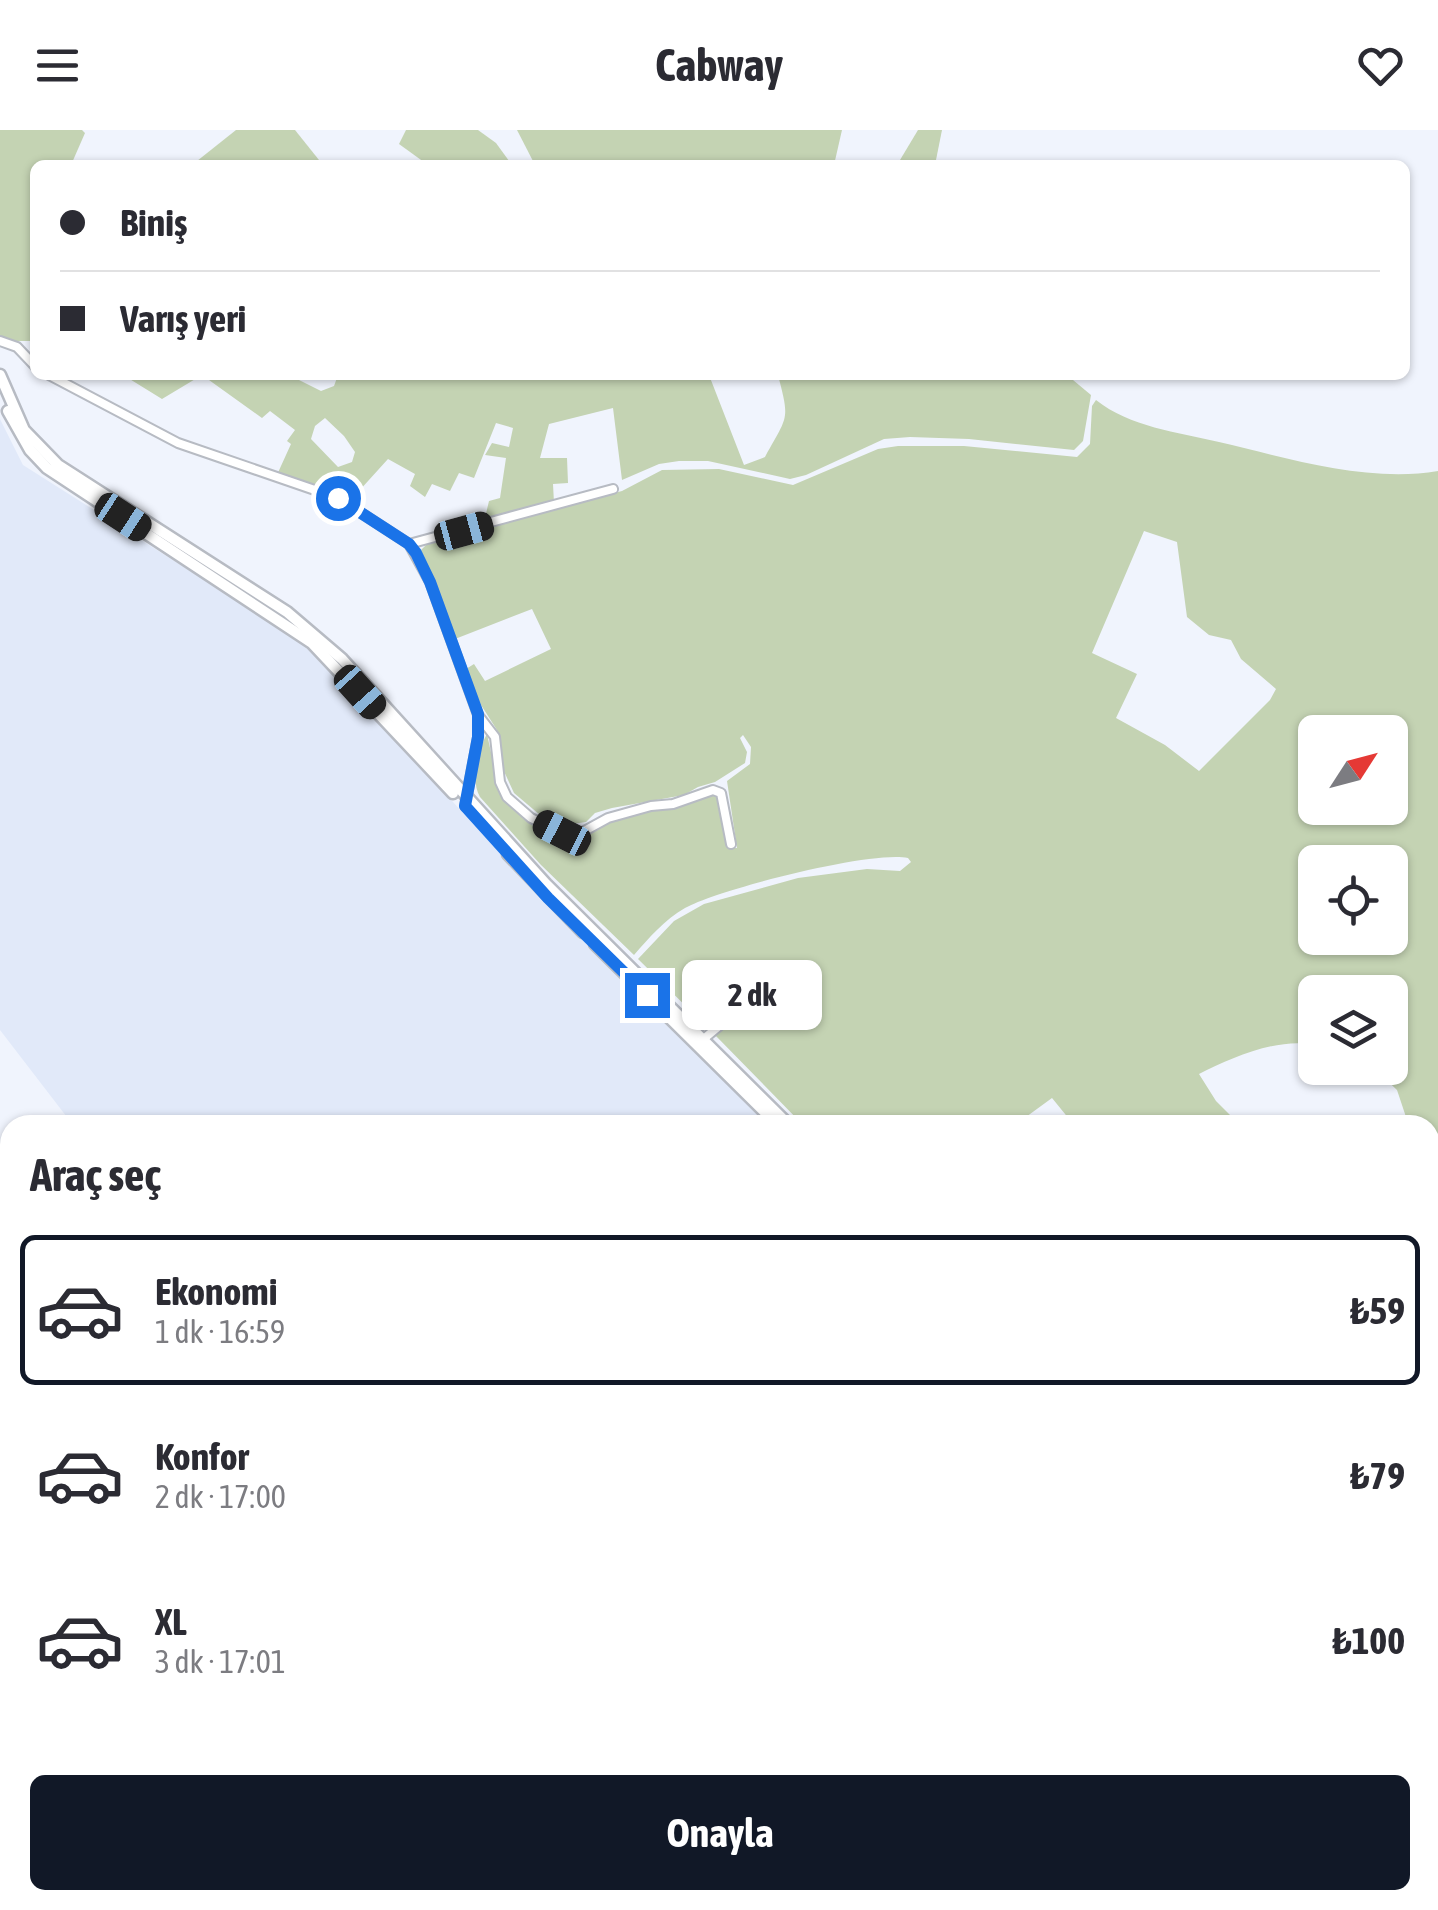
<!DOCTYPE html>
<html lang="tr">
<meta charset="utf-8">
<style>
body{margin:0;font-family:"Asap Condensed",sans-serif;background:#f2f2f3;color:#2b2b33;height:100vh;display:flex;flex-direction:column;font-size:38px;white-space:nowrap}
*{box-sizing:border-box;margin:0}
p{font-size:32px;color:#7c7c81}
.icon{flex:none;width:55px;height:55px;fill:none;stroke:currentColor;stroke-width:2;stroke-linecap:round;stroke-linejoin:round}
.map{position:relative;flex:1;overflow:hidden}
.sheet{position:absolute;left:0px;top:985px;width:1440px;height:795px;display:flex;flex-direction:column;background:#fff;border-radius:30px 30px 0 0;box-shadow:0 2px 8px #0004}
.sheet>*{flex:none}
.hud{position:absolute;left:30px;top:30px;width:1380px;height:220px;border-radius:15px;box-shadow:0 2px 8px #0004;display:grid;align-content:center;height:220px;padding:0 30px;background:#fff}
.needle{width:65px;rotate:54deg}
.buttons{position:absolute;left:1298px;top:585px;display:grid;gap:20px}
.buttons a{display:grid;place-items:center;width:110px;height:110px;border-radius:15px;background:#fff;box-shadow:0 2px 8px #0004;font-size:50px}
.end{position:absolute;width:45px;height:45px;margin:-22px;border:12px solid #1a73e8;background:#fff;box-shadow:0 0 0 5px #fff}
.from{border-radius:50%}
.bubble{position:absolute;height:70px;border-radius:15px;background:#fff;box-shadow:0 2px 8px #0004;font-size:32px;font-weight:700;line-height:70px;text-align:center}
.car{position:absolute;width:30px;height:60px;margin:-30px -15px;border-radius:12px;box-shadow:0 0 8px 2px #0007;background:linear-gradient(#222 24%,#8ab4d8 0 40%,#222 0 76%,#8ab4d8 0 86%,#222 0)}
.hud b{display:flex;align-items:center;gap:35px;height:95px;font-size:38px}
.hud b+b{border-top:2px solid #e1e1e2}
.hud i{width:25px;height:25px;background:#2b2b33}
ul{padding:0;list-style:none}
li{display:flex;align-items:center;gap:30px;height:150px;margin:0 20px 15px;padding:0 10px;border:5px solid transparent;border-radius:15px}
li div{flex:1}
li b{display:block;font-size:38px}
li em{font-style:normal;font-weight:700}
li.current{border-color:#111827}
li>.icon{width:90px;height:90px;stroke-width:1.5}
h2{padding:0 30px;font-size:45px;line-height:120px}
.action{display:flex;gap:20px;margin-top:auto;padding:20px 30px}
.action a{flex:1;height:115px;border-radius:15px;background:#111827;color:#fff;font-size:40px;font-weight:700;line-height:115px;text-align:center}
header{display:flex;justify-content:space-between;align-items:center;height:130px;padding:0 30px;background:#fff;font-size:45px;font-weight:700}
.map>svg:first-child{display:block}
</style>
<header><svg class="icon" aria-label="menu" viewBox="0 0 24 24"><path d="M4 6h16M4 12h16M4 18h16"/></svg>Cabway<svg class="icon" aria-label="heart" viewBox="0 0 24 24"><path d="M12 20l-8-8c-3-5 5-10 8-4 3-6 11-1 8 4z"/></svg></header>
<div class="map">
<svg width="1438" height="1780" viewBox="0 0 1438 1780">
<rect width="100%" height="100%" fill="#f0f4fd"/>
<!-- built -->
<g fill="#e1e9f9">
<path d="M 0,289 L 23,335 L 313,519 L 507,731 L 771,995 L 73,995 L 0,900 Z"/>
<path d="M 10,1385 L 10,1629 L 0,1620 L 0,1388 Z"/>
<path d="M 1430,1620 L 1438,1623 L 1438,1780 L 151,1780 L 139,1770 L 1430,1770 Z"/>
</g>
<!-- green -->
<g fill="#c4d3b3" fill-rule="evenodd">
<path d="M 0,0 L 82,0 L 85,3 L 71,35 L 35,35 L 35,211 L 16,211 L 0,206 Z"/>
<path d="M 236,0 L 295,0 L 323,35 L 192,35 Z"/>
<path d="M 406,0 L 478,0 L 496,13 L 512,35 L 428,35 L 399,14 Z"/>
<path d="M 517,0 L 842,0 L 834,35 L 535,35 Z"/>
<path d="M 918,0 L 942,0 L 935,35 L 897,35 Z"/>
<path d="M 129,245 L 289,245 L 321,261 L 334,256 L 338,245 L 709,245 L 744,335 L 765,327 C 788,285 790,291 778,245 L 1067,245 L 1091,265 L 1083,311 L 1074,320 L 969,309 L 910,307 L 884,309 L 806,345 L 790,349 L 708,331 L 679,331 L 659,334 L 622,350 L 613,278 L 549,294 L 540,328 L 567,328 L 568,353 L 553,354 L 554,373 L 484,392 L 489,371 L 500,368 L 506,328 L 485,325 L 492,313 L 509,317 L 513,298 L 496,293 L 474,348 L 459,343 L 450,361 L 432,354 L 425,367 L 410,356 L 415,344 L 388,329 L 349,372 L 276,347 L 291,314 L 287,311 L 295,300 L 270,281 L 262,288 L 202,245 L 162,269 L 128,248 ZM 325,288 L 344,306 L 355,322 L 352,332 L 338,337 L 311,309 L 315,296 Z"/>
<path d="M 1096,270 C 1130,297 1177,302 1219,312 C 1288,328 1367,353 1438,341 L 1438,1518 L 1430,1516 L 1430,995 L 1385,995 L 1406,987 L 1397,960 L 1374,938 L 1390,938 L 1390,862 L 1315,862 L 1315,915 C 1278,907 1231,928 1199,944 L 1216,971 L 1240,995 L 1074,995 L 1052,968 L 1015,995 L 803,995 L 715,905 L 771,859 L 766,849 L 707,897 L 638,829 L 674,791 L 704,774 L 798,748 L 867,739 L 900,741 L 911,732 L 908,728 C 872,720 719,759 685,778 C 664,790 649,808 634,825 L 541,735 L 480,667 C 470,650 478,620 487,604 L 497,650 L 528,686 L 577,705 L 628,685 L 717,662 L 723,673 L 730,718 L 737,718 L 727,651 L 750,634 L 751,617 L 743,605 L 740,608 L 747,622 L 745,633 L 715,652 L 698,657 L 684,665 L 612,678 L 595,683 L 586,692 L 565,695 L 540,685 L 514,663 L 502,637 L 497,600 L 481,575 L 466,539 L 474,534 L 485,551 L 551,519 L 532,479 L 455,509 L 421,420 L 428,413 L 622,361 L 662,340 L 719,339 L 793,355 L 878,319 L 898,316 L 964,316 L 1077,327 L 1090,314 L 1092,276 ZM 1144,401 L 1177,412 L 1187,487 L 1209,505 L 1231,510 L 1241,529 L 1276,559 L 1270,570 L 1199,641 L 1165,615 L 1116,588 L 1137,544 L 1092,523 ZM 1315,602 L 1390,602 L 1390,678 L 1315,678 ZM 1315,732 L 1390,732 L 1390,808 L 1315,808 Z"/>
<path d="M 0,1620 L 10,1629 L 10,1748 L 0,1739 Z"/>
<path d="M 33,1770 L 139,1770 L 151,1780 L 43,1780 Z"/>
</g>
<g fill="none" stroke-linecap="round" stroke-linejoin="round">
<!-- river -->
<g stroke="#7ab0bb" stroke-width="14">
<path d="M 0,1620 L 10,1629"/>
<path d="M 139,1770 L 151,1780"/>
</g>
<defs>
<g id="minor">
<path d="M 0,211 L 17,217 L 35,236"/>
<path d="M 49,245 L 178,313 L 338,368 L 409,414 L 613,359"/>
<path d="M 409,414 L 430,452 L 478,585 L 478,607 L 465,676"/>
<path d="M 478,585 L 495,607 L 500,652 L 507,667 L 531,688 L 562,703 L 577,705 L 608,688 L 651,676 L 673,674 L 713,660 L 721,663 L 731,714"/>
<path d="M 700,912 L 762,860"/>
<path d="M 1430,1522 L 1438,1524"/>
<path d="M 543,1770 L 564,1780"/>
<path d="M 1164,1770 L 1178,1780"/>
<path d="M 848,1780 L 859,1770"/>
</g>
<g id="secondary">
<path d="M 0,245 L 24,300 L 58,335 L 287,482 L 342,529 L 546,754 L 789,995"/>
<path d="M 8,281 L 30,320 L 47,338 L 312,513 L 453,663"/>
<path d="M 508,724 L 583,802"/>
<path d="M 595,814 L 778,995"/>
<path d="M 1430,1607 L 1438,1610"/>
<path d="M 1430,1617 L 1438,1620"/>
</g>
</defs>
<!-- minor casing -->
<use href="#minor" stroke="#b7bbc3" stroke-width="12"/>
<!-- secondary casing -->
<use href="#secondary" stroke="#b7bbc3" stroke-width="15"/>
<!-- minor -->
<use href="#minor" stroke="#fff" stroke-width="8"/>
<!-- secondary -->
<use href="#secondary" stroke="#fff" stroke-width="10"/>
</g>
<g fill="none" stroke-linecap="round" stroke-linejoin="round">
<!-- route -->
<path stroke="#1a73e8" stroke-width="12" d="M 338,368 L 409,414 L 416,423 L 430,452 L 478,584 L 478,607 L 465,676 L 548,768 L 647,865"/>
</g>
</svg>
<div class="buttons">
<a><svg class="needle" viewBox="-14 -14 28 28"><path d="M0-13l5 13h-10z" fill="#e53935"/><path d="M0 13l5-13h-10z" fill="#7c7c81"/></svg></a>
<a><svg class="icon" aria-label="locate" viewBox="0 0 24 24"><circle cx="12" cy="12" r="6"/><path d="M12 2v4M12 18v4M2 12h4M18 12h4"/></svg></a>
<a><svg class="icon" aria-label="layers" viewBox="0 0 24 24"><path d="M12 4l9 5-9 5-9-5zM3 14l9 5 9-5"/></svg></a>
</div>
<i class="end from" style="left:338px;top:368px"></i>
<i class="end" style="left:647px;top:865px"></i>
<div class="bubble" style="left:682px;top:830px;width:140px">2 dk</div>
<i class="car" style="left:123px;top:387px;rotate:123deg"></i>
<i class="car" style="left:464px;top:401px;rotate:75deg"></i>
<i class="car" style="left:360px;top:562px;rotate:138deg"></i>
<i class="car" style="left:562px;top:703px;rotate:297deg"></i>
<div class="hud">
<b><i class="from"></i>Biniş</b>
<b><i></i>Varış yeri</b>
</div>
<section class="sheet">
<h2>Araç seç</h2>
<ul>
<li class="current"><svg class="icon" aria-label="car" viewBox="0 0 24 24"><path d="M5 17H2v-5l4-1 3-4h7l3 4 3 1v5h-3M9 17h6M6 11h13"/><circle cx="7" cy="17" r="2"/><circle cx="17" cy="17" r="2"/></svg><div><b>Ekonomi</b><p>1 dk · 16:59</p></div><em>₺59</em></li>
<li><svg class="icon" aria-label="car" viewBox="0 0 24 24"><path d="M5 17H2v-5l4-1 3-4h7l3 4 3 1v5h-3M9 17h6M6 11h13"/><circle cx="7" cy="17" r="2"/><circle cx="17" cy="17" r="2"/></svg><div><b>Konfor</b><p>2 dk · 17:00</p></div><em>₺79</em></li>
<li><svg class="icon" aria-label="car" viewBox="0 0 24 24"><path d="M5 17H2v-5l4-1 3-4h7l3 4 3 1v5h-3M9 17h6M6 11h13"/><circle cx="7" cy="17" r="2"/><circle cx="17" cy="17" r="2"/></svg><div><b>XL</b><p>3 dk · 17:01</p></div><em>₺100</em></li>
</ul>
<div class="action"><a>Onayla</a></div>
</section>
</div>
